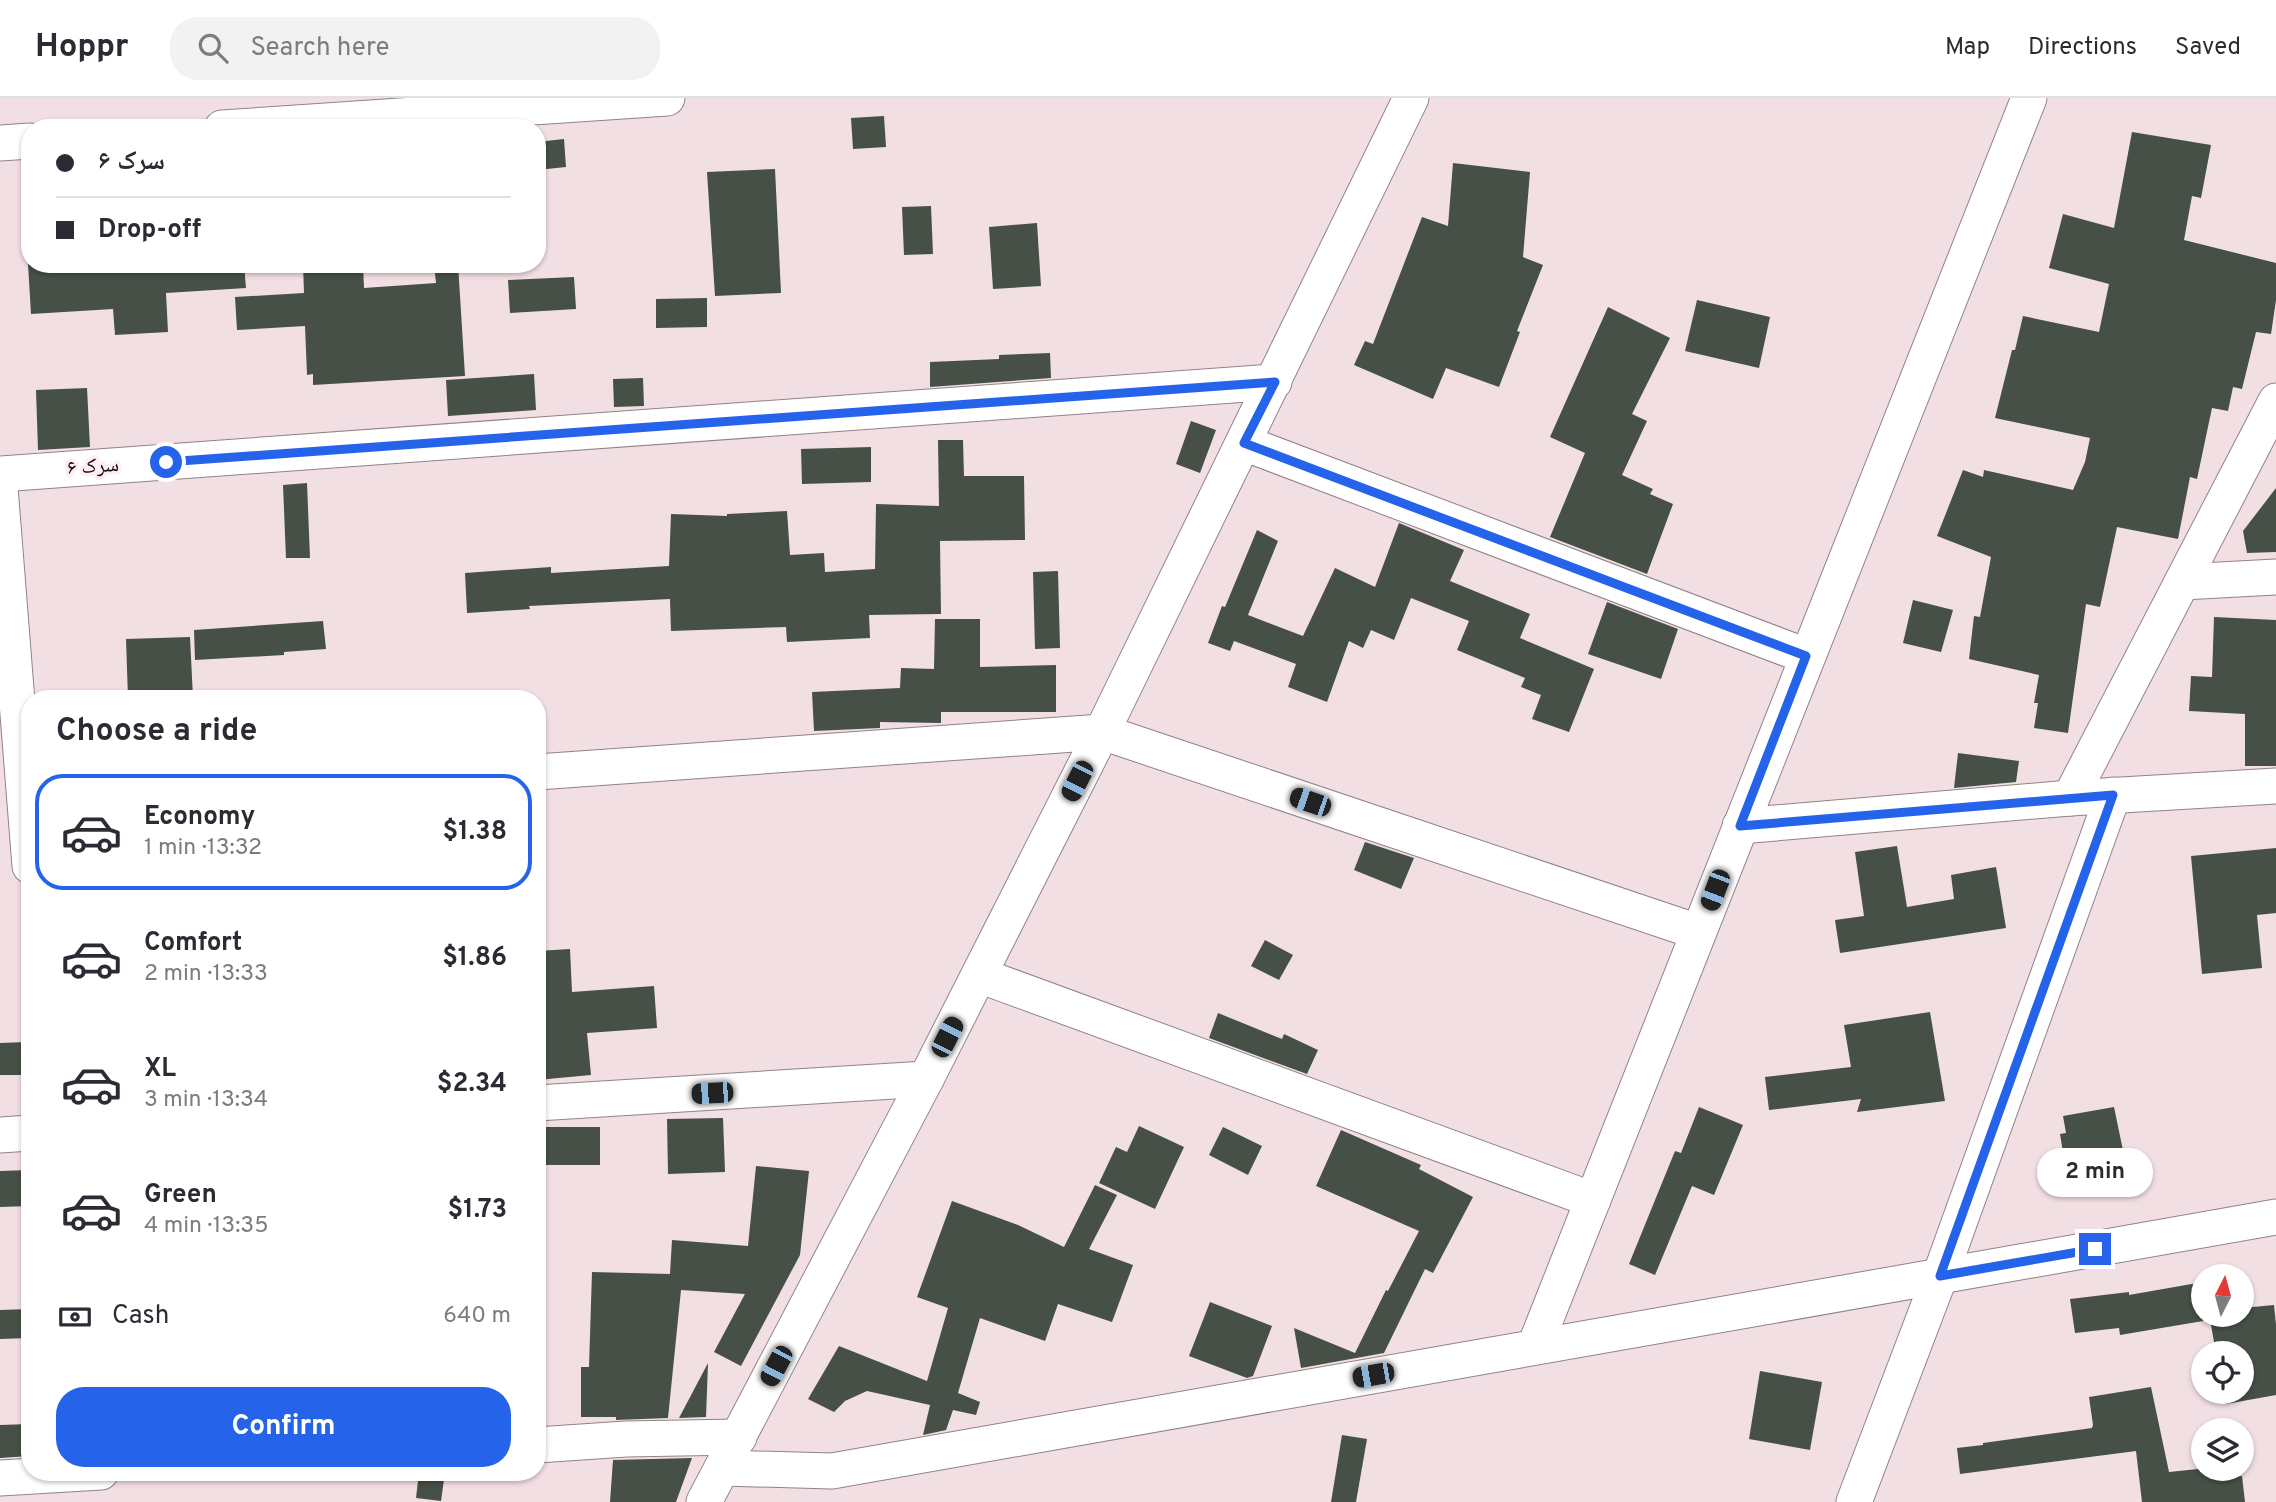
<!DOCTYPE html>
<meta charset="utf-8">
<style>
body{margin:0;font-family:Overpass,"Noto Naskh Arabic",sans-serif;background:#f2f2f3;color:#2b2b33;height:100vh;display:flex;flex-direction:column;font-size:26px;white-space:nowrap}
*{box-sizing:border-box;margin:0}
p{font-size:23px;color:#7c7c81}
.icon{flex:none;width:38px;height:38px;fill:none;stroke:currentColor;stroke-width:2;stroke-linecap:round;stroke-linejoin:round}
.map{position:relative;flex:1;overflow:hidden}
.side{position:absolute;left:21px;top:592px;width:525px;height:791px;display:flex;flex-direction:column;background:#fff;border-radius:28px;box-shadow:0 2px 5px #0004}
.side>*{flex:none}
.hud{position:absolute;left:21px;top:21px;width:525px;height:154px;border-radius:28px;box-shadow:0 2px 5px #0004;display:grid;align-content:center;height:154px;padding:0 35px;background:#fff}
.needle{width:46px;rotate:6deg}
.tools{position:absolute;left:2191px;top:1166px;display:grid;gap:14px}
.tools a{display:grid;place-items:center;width:63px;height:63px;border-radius:50%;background:#fff;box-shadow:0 2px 5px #0004;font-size:35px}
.end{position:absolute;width:32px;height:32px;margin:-16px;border:9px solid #2563eb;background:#fff;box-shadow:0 0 0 4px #fff}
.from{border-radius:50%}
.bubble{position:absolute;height:49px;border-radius:24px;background:#fff;box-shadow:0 2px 5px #0004;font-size:23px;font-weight:700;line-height:49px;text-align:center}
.car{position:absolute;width:21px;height:42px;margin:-21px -10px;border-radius:9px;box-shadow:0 0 5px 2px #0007;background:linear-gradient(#222 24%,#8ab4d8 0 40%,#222 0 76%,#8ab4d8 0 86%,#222 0)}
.hud b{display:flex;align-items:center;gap:24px;height:66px;font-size:26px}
.hud b+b{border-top:2px solid #e1e1e2}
.hud i{width:18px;height:18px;background:#2b2b33}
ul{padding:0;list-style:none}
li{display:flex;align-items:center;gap:21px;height:116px;margin:0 14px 10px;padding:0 21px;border:4px solid transparent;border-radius:28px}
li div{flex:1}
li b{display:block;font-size:26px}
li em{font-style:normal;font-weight:700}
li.active{border-color:#2563eb}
li>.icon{width:63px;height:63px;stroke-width:1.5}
h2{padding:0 35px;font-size:32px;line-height:84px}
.pay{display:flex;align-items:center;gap:18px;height:77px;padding:0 35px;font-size:26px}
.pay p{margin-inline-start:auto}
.cta{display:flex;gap:14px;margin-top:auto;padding:14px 35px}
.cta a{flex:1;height:80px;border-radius:28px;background:#2563eb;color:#fff;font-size:28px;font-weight:700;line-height:80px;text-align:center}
header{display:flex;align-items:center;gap:42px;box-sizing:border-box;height:98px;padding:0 35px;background:#fff;border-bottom:2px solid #e1e1e2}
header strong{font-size:33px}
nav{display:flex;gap:38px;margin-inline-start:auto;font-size:24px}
.search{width:490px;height:63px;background:#f2f2f3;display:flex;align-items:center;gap:18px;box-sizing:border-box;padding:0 24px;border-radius:28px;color:#7c7c81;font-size:26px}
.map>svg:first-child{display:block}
</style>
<header>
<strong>Hoppr</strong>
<div class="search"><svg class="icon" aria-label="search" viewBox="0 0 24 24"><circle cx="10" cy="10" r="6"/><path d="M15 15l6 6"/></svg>Search here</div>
<nav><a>Map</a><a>Directions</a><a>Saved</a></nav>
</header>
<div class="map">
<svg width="2276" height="1404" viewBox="0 0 2276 1404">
<rect width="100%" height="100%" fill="#f2dfe4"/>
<!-- building -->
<g fill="#465046">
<path d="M 884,18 L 886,49 L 853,51 L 851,20 Z"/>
<path d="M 2132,34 L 2211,47 L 2201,100 L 2192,98 L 2184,142 L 2276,165 L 2276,202 L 2271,236 L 2256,234 L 2242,291 L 2233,289 L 2228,313 L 2212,310 L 2197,381 L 2190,379 L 2178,441 L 2117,429 L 2100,509 L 2086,506 L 2068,635 L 2034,630 L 2038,605 L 2034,605 L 2039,577 L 1969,561 L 1974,518 L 1980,519 L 1991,459 L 1937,438 L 1963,372 L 1983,379 L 1984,372 L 2073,392 L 2085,364 L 2090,340 L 1995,320 L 2012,252 L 2015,252 L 2023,218 L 2099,234 L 2109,186 L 2049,170 L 2063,116 L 2114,130 Z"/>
<path d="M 564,41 L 566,69 L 537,72 L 537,44 Z"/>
<path d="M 1453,65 L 1530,74 L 1523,159 L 1543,167 L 1517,233 L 1520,234 L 1499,289 L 1446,270 L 1433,301 L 1354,267 L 1365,243 L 1373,246 L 1422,119 L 1448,128 Z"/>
<path d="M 775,71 L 781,195 L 715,198 L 707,74 Z"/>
<path d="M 931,108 L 933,156 L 904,157 L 902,109 Z"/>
<path d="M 1037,125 L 1041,188 L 993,191 L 989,129 Z"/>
<path d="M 28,166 L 244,166 L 246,190 L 166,195 L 168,234 L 115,237 L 113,211 L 31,216 Z"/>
<path d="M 303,166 L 363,166 L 364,190 L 436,185 L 434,166 L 458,166 L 465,278 L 313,287 L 313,276 L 307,277 L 305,228 L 237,232 L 235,199 L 304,195 Z"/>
<path d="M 574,179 L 576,211 L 510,215 L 508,182 Z"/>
<path d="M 707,200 L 707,229 L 656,230 L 656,201 Z"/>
<path d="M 1697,202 L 1770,219 L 1759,270 L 1685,253 Z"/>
<path d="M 1608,209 L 1670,240 L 1632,316 L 1647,323 L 1622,377 L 1653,391 L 1650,396 L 1673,406 L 1647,476 L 1550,439 L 1585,355 L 1550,339 Z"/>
<path d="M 1050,255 L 1051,280 L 930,289 L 930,264 L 999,261 L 999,257 Z"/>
<path d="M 534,276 L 536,312 L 448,318 L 446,282 Z"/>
<path d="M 643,280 L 644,308 L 614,309 L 613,281 Z"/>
<path d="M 87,290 L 90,349 L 38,352 L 36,292 Z"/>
<path d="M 1191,323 L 1216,332 L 1200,375 L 1176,366 Z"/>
<path d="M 938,342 L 963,342 L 964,378 L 1024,378 L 1025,442 L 940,443 L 941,516 L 869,517 L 870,540 L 787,544 L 786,529 L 671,533 L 670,501 L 529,508 L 530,511 L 467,515 L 465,475 L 551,469 L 551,475 L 669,468 L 671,416 L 727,418 L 727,416 L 787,413 L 790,457 L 824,455 L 825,474 L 875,471 L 876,406 L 939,408 Z"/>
<path d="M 871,349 L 871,384 L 802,386 L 801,351 Z"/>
<path d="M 307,385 L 310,460 L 286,460 L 283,387 Z"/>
<path d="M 2276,390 L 2276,454 L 2247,455 L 2243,433 Z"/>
<path d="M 1399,425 L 1464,452 L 1450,483 L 1530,516 L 1520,540 L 1594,571 L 1569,634 L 1532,621 L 1541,597 L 1521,589 L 1525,580 L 1457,552 L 1469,523 L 1411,500 L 1394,542 L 1371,532 L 1363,550 L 1349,543 L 1327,604 L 1288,589 L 1296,566 L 1234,543 L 1230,553 L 1208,545 L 1222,508 L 1225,509 L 1257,432 L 1278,443 L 1248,517 L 1303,538 L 1335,470 L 1375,489 Z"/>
<path d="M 1058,473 L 1060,550 L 1035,551 L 1033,474 Z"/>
<path d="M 1913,502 L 1953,512 L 1941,554 L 1903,545 Z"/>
<path d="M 1607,504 L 1678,531 L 1661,581 L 1588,556 Z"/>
<path d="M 2214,519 L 2276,522 L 2276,668 L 2245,668 L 2245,616 L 2189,613 L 2191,578 L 2212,579 Z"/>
<path d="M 935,521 L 980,521 L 980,569 L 1056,567 L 1056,614 L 941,614 L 941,625 L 880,624 L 880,630 L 814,633 L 812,594 L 900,590 L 901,570 L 934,571 Z"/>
<path d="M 323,523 L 326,551 L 284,554 L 284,557 L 195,562 L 194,532 Z"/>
<path d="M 190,539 L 193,600 L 128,600 L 126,541 Z"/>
<path d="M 1958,655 L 2019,663 L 2016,684 L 1954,690 Z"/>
<path d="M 1365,744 L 1414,760 L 1401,791 L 1354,772 Z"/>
<path d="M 1897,748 L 1907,809 L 1954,801 L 1951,777 L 1996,769 L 2006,830 L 1840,855 L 1835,822 L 1864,818 L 1855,754 Z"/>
<path d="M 2276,750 L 2276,815 L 2257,817 L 2262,870 L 2202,876 L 2191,758 Z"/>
<path d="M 1265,842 L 1293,857 L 1279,882 L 1251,868 Z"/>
<path d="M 570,851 L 572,894 L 654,888 L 657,930 L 587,935 L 591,977 L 537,982 L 537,853 Z"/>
<path d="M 1930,914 L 1945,1003 L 1857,1014 L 1861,1001 L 1769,1012 L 1765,979 L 1851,969 L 1844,927 Z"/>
<path d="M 1218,915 L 1282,941 L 1284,936 L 1318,952 L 1307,976 L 1209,940 Z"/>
<path d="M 27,944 L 28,977 L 0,977 L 0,945 Z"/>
<path d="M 1699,1009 L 1743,1027 L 1714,1097 L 1692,1088 L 1655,1177 L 1629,1166 L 1675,1053 L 1681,1055 Z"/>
<path d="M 2114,1009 L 2125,1062 L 2066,1073 L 2060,1036 L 2066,1035 L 2063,1018 Z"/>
<path d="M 723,1020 L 725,1074 L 668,1076 L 667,1021 Z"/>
<path d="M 1139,1028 L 1184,1049 L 1155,1111 L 1099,1085 L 1116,1049 L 1127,1054 Z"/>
<rect x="537" y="1029" width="63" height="38"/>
<path d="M 1223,1029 L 1262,1048 L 1248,1077 L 1209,1057 Z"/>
<path d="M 1341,1032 L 1421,1067 L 1419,1071 L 1473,1099 L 1433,1175 L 1425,1171 L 1384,1255 L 1301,1270 L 1294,1230 L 1355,1255 L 1386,1192 L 1388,1193 L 1419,1133 L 1316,1088 Z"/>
<path d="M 756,1068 L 809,1073 L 800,1157 L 741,1268 L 714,1254 L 745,1196 L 681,1192 L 668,1320 L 616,1322 L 616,1319 L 581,1319 L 581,1269 L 589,1269 L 592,1174 L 670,1176 L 672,1142 L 748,1148 Z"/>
<path d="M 30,1072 L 30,1108 L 0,1109 L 0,1073 Z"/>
<path d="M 1095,1087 L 1117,1097 L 1089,1151 L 1133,1167 L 1112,1224 L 1058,1206 L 1045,1243 L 980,1220 L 958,1295 L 980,1304 L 976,1317 L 953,1312 L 946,1332 L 923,1337 L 930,1307 L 867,1293 L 845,1303 L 834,1314 L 808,1301 L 839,1248 L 927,1283 L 948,1210 L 917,1199 L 952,1103 L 1018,1127 L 1064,1149 Z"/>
<path d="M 2203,1184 L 2203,1223 L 2120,1237 L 2119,1230 L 2075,1235 L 2070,1201 L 2129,1194 L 2129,1197 Z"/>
<path d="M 1210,1204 L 1272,1228 L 1253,1278 L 1247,1280 L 1189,1258 Z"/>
<path d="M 2274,1207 L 2276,1227 L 2276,1297 L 2226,1306 L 2223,1293 L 2242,1293 L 2242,1255 L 2216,1255 L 2209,1216 L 2242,1216 L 2242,1210 Z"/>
<path d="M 30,1211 L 30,1240 L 0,1241 L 0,1212 Z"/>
<path d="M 708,1265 L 706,1319 L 679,1320 Z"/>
<path d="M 1760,1273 L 1822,1284 L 1810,1352 L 1749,1341 Z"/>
<path d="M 2151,1289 L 2169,1374 L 2208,1370 L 2210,1381 L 2242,1378 L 2245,1404 L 2142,1404 L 2136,1353 L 1960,1376 L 1957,1350 L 1983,1347 L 1983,1345 L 2092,1330 L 2093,1327 L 2089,1299 Z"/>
<path d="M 30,1326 L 30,1358 L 0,1360 L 0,1327 Z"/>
<path d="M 1342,1337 L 1367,1341 L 1356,1404 L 1331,1404 Z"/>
<path d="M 692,1360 L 676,1404 L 610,1404 L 613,1362 Z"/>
<path d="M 419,1374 L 445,1374 L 441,1403 L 416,1400 Z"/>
</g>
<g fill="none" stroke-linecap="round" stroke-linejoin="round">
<defs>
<g id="street">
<path d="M 222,30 L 667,0"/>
<path d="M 0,45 L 30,43"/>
<path d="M 1244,345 L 1806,558"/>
<path d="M 0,376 L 1274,284"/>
<path d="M 0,389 L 30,768"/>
<path d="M 2182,484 L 2276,479"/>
<path d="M 537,674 L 1102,634 L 1698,834"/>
<path d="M 2070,700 L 2276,303"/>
<path d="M 1740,728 L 2070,700 L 2276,688"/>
<path d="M 979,877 L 1593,1102"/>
<path d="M 537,1005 L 926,981"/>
<path d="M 0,1037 L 30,1035"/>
<path d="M 1535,1248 L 2029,0"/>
<path d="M 537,1347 L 626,1341 L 739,1339"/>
<path d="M 722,1370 L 832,1373 L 2276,1119"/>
<path d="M 0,1380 L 101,1374"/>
<path d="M 704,1404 L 926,981 L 1102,634 L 1411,0"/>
<path d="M 1854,1404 L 1940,1178 L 2113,697"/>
</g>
</defs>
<!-- street casing -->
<use href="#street" stroke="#928286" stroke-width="37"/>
<!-- street -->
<use href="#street" stroke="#fff" stroke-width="35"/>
</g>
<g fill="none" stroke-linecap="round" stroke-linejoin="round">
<!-- route -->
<path stroke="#2563eb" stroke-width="9" d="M 166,364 L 1275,284 L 1244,345 L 1806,558 L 1740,728 L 2113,697 L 1940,1178 L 2095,1151"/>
</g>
<g text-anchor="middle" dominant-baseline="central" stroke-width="7" stroke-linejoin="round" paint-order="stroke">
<!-- street labels -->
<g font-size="21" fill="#100b0c" stroke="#ffedf1">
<text transform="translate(93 369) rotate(-4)">سرک ۶</text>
</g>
</g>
</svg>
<div class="tools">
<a><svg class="needle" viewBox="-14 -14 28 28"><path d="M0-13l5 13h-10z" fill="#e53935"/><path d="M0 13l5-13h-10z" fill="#7c7c81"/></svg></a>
<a><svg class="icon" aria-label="locate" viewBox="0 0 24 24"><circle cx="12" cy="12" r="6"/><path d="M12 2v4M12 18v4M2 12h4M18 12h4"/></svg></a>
<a><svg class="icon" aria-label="layers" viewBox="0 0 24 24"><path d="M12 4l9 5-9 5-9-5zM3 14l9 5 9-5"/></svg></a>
</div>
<i class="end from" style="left:166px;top:364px"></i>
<i class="end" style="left:2095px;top:1151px"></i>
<div class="bubble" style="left:2037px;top:1050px;width:116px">2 min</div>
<i class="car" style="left:1077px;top:683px;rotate:207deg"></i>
<i class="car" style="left:1310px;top:704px;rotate:289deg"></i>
<i class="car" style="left:1715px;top:792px;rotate:201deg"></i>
<i class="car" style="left:947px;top:939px;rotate:27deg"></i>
<i class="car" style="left:712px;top:995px;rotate:267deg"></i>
<i class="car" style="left:776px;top:1268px;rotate:208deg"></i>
<i class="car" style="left:1373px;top:1277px;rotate:260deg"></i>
<div class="hud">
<b><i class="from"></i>سرک ۶</b>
<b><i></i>Drop-off</b>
</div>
<section class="side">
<h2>Choose a ride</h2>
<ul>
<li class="active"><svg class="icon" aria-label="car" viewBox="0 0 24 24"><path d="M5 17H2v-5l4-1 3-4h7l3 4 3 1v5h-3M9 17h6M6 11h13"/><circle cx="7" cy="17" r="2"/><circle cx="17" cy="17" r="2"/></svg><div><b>Economy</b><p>1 min · 13:32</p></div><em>$1.38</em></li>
<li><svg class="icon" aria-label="car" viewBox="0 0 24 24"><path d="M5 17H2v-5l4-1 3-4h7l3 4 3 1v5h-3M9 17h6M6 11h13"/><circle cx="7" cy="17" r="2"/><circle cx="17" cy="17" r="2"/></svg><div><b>Comfort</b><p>2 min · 13:33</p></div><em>$1.86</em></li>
<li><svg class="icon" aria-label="car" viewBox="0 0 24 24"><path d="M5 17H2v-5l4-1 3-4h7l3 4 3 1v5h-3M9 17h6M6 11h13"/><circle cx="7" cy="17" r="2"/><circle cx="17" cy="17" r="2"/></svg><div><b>XL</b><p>3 min · 13:34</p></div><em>$2.34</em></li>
<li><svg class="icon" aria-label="car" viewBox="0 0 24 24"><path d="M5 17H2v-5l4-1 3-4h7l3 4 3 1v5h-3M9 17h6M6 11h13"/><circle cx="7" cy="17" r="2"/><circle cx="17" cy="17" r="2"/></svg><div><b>Green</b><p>4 min · 13:35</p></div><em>$1.73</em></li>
</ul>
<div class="pay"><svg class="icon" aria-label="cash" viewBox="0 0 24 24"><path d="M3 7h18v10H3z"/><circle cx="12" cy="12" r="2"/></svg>Cash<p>640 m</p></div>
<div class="cta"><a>Confirm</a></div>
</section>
</div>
